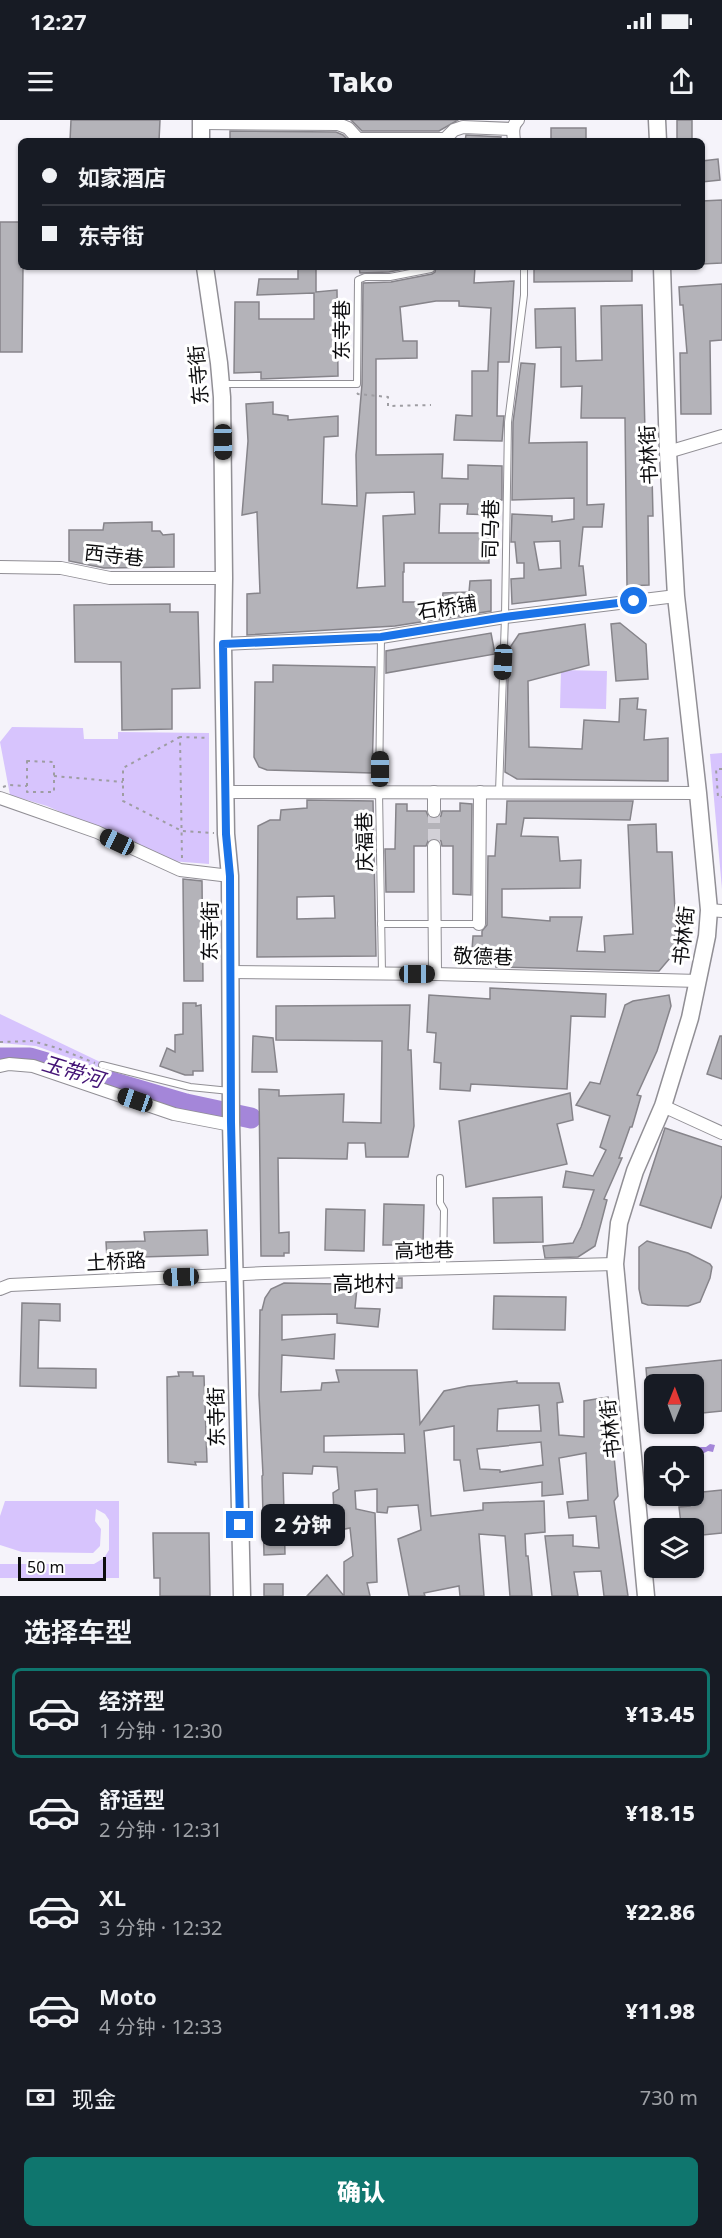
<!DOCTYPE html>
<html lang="zh">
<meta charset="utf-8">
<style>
body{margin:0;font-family:"Noto Sans","Noto Sans SC",sans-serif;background:#242831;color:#f1f3f6;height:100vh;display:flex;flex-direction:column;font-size:22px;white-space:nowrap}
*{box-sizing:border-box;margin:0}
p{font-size:20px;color:#9ea1a6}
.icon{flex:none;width:33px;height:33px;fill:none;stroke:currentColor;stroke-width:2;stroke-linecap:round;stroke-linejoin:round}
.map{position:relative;height:1476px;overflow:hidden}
.side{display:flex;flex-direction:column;background:#171b24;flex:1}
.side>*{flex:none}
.guide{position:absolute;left:18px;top:18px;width:687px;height:132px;border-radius:9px;box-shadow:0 2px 4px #0004;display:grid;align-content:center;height:132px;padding:0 24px;background:#171b24}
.needle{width:39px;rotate:1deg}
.buttons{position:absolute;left:644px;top:1254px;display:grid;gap:12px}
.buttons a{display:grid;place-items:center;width:60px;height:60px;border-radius:9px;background:#171b24;box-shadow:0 2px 4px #0004;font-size:30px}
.scale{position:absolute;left:18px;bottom:15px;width:88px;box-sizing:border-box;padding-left:6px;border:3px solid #0d0d0f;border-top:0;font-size:16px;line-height:21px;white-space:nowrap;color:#0d0d0f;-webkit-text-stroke:4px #fff;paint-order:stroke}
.end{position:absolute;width:27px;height:27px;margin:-14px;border:8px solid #1a73e8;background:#fff;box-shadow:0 0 0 3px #fff}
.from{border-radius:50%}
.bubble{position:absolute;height:42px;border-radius:9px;background:#171b24;box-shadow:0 2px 4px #0004;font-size:20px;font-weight:800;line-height:42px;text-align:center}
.car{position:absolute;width:18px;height:36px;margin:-18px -9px;border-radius:8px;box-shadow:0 0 4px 2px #0007;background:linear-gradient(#222 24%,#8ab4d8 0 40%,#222 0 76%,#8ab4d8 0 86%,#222 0)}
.guide b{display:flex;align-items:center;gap:21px;height:57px;font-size:22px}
.guide b+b{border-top:2px solid #363941}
.guide i{width:15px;height:15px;background:#f1f3f6}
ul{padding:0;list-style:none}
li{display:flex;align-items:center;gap:18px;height:90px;margin:0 12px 9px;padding:0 12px;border:3px solid transparent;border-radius:9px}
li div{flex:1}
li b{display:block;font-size:22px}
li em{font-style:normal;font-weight:800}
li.on{border-color:#0f766e}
li>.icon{width:54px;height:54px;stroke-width:1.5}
h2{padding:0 24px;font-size:27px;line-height:72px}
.pay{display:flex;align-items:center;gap:15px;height:66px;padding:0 24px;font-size:22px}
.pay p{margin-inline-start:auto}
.cta{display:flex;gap:12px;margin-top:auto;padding:12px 24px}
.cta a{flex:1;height:69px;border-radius:9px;background:#0f766e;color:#fff;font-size:24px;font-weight:800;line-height:69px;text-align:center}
.status{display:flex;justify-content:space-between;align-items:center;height:42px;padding:0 30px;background:#171b24;direction:ltr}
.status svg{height:16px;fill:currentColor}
header{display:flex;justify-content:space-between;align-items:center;height:78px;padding:0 24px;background:#171b24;font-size:27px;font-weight:800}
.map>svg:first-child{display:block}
</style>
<div class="status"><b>12:27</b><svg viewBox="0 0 49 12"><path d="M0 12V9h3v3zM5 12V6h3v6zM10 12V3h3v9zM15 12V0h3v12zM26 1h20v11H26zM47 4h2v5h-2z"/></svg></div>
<header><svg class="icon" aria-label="menu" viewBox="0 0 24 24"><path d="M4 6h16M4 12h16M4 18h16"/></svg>Tako<svg class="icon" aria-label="share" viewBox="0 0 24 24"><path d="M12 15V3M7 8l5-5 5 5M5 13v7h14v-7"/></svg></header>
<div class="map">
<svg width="722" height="1476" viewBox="0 0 722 1476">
<rect width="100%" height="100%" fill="#f5f3fa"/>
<!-- green -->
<g fill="#d7c4fd">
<path d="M 561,550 L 607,551 L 606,589 L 560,588 Z"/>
<path d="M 12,607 L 83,608 L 84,619 L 118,619 L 118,612 L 209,613 L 209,744 L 171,741 L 47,686 L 10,675 L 0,622 Z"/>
<path d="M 722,633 L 722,769 L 710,634 Z"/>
<path d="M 0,894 L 119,951 L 117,955 L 36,926 L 0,923 Z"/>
<path d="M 5,1381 L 119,1381 L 119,1458 L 0,1458 L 0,1444 L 94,1444 L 104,1438 L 109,1430 L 109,1400 L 105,1394 L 96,1389 L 95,1401 L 101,1409 L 100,1426 L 93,1433 L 22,1432 L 0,1425 L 0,1396 Z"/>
</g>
<!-- water -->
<path fill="#a486d9" d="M 710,1324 L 715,1325 L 713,1332 L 708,1331 L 700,1335 L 695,1333 L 696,1327 L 706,1327 Z"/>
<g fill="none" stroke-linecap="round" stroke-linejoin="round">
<!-- river -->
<path stroke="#a486d9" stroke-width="21" d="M 0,938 L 30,938 L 186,984 L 251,998"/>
</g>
<!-- building -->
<g fill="#b4b3b9" stroke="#86848a" stroke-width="1.5" fill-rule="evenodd">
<path d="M 71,0 L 160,0 L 159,21 L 70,21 Z"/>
<path d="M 351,0 L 458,0 L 439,11 L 362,11 Z"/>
<rect x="677" y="0" width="15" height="21"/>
<rect x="551" y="8" width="35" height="13"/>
<path d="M 230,11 L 336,12 L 343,15 L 349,21 L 230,21 Z"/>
<path d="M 466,15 L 501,17 L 500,21 L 465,21 Z"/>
<path d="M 718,39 L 720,60 L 702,62 L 702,41 Z"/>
<path d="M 722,80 L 722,143 L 702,144 L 702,81 Z"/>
<path d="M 0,102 L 21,102 L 21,147 L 23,147 L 22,232 L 0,232 Z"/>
<path d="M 298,147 L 316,147 L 316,172 L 337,170 L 338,256 L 261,259 L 261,252 L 234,253 L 235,182 L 259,182 L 259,199 L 314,199 L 314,173 L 257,175 L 259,159 L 298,159 Z"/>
<path d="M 359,147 L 414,147 L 389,152 L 360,153 Z"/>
<path d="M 436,147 L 475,147 L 474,163 L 514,161 L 509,242 L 498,242 L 497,296 L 504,296 L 502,321 L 454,320 L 456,295 L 472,296 L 472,251 L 488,251 L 491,188 L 459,186 L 459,181 L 436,181 L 400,187 L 403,221 L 417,221 L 417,238 L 376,239 L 376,335 L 443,334 L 442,358 L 468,359 L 468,345 L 502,346 L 502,380 L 492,380 L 492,395 L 467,394 L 468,384 L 440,384 L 439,413 L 488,413 L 489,443 L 404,443 L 404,452 L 403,452 L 403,482 L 442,482 L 443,473 L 469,472 L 470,461 L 491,460 L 491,491 L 395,506 L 247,515 L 247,474 L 260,473 L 257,392 L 242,395 L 248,321 L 246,284 L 273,282 L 273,294 L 288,296 L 288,300 L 338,296 L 338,316 L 324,317 L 322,384 L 357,386 L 356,335 L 362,264 L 363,163 L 391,162 L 432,154 L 435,152 ZM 414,372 L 415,394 L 383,396 L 385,466 L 357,468 L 366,373 Z"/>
<path d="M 534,147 L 632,147 L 632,161 L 534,162 Z"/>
<path d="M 722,164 L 722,220 L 710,221 L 711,294 L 681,294 L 680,233 L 687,233 L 683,185 L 680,185 L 679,167 Z"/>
<path d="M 642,185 L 645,313 L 651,313 L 653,396 L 648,396 L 649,465 L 627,466 L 625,298 L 581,298 L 582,266 L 561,267 L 561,227 L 536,228 L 535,189 L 575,188 L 576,241 L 602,240 L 601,186 Z"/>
<path d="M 521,243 L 535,244 L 529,323 L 587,322 L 587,385 L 604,384 L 602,407 L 583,407 L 579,446 L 583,446 L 586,475 L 512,484 L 511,459 L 524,458 L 524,443 L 517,443 L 515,422 L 511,422 L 512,394 L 552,396 L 552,402 L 574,399 L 574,378 L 512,380 L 513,302 ZM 560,421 L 561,448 L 539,450 L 534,422 Z"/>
<path d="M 152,402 L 152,411 L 160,411 L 163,415 L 174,414 L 174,447 L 104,448 L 69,441 L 69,410 L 103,410 L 104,403 Z"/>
<path d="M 170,484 L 170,492 L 198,492 L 200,568 L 172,569 L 172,609 L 122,610 L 121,542 L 75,542 L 74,485 Z"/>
<path d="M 620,503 L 646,524 L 648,559 L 616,561 L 611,504 Z"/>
<path d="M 585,504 L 589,545 L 528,561 L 529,627 L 582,629 L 584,600 L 619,602 L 620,579 L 638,578 L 637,589 L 646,590 L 644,620 L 668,618 L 668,661 L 517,659 L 505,652 L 509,529 L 519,514 Z"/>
<path d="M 491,513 L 495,534 L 386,553 L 386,531 Z"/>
<path d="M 273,545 L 375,547 L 372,653 L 267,650 L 259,647 L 254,637 L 255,562 L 273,562 Z"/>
<path d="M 307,680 L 373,681 L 376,836 L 257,837 L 258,706 L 270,700 L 280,700 L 281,690 L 307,688 ZM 334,776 L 335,798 L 297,799 L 297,777 Z"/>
<path d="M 507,681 L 633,681 L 630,700 L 524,698 L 521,716 L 558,717 L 560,741 L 581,740 L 580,768 L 502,769 L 502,797 L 550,801 L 550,797 L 582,797 L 577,831 L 605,832 L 604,816 L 633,814 L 628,705 L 656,704 L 657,732 L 672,732 L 676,810 L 676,831 L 659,851 L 496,847 L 498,832 L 472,830 L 473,816 L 482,816 L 482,811 L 487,805 L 488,736 L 495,736 L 497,704 L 506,704 Z"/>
<path d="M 460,683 L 472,684 L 471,775 L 453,774 L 453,726 L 442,726 L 441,721 L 435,718 L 429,719 L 426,726 L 414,726 L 414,772 L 386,772 L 385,729 L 395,729 L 396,684 L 407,684 L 407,691 L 426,691 L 429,698 L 435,699 L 441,696 L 442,691 L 460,691 Z"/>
<path d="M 183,759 L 202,761 L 203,861 L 184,861 Z"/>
<path d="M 490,868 L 606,874 L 605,897 L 571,896 L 567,969 L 471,964 L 470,971 L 440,969 L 441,943 L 434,942 L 436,913 L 427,912 L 429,875 L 490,879 Z"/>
<path d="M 669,875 L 671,886 L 657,931 L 637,975 L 641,976 L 632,1007 L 630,1007 L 619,1038 L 622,1038 L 604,1079 L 607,1080 L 595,1126 L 578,1137 L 545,1138 L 543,1126 L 573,1123 L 581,1107 L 594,1070 L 563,1067 L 566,1051 L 593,1056 L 606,1030 L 600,1027 L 610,996 L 576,985 L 590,962 L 600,964 L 625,885 L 633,881 Z"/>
<path d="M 183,883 L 196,883 L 196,886 L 201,885 L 203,951 L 193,951 L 193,955 L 185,955 L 160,946 L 167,928 L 175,932 L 175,915 L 183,914 Z"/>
<path d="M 410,885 L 408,930 L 411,930 L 414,1006 L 408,1037 L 366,1037 L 365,1023 L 348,1023 L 347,1039 L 278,1038 L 279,1113 L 289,1112 L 289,1133 L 284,1133 L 284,1136 L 261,1136 L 259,969 L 279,970 L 279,976 L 344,974 L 343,1002 L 381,1003 L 382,921 L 276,920 L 276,886 Z"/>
<path d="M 253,916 L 273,918 L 277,952 L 252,952 Z"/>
<path d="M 720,916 L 722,916 L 722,959 L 707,954 Z"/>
<path d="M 570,973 L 573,1000 L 557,1004 L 567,1044 L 466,1067 L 459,1001 Z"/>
<path d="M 665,1008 L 722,1027 L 722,1075 L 711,1108 L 640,1085 Z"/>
<path d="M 542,1077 L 543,1122 L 494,1123 L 493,1078 Z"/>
<path d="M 384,1084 L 424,1085 L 423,1125 L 383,1125 Z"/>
<path d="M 326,1089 L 365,1090 L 364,1131 L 325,1130 Z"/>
<path d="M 207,1110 L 208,1135 L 107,1138 L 106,1122 L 145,1121 L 144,1112 Z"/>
<path d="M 647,1121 L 688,1133 L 710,1144 L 712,1147 L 710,1158 L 700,1182 L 688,1186 L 648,1185 L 642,1183 L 639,1169 L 639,1127 Z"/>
<path d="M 402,1158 L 402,1168 L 357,1168 L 355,1188 L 380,1189 L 378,1207 L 337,1203 L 337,1194 L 282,1195 L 282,1220 L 335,1214 L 334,1239 L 282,1235 L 281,1272 L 321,1270 L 322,1263 L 339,1262 L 336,1250 L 417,1250 L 420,1304 L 444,1271 L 468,1266 L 517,1261 L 517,1263 L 559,1263 L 563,1282 L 557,1283 L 559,1315 L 584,1317 L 584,1281 L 608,1277 L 618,1376 L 614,1381 L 628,1476 L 604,1476 L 601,1451 L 574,1452 L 578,1476 L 552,1476 L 545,1416 L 573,1415 L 573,1426 L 599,1428 L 596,1396 L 569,1398 L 567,1382 L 588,1380 L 586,1333 L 559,1338 L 563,1374 L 542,1376 L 542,1362 L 464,1371 L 460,1340 L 454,1340 L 454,1306 L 424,1311 L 431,1396 L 483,1390 L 483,1383 L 544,1381 L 545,1412 L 525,1414 L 526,1436 L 528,1436 L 532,1476 L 510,1476 L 505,1416 L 479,1414 L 484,1476 L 460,1476 L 459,1466 L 424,1473 L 425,1476 L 409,1476 L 398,1419 L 421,1410 L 418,1385 L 388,1387 L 387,1393 L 377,1392 L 377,1369 L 355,1371 L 356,1389 L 375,1393 L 377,1462 L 367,1463 L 370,1476 L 344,1476 L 344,1442 L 353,1436 L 350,1408 L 335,1411 L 333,1373 L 339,1369 L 337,1347 L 313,1346 L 312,1354 L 283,1353 L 285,1434 L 264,1435 L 262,1356 L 263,1355 L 259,1275 L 260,1190 L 262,1190 L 265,1178 L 271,1169 L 284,1163 L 338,1164 L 338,1159 ZM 539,1285 L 541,1311 L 497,1311 L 498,1289 ZM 404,1314 L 405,1333 L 324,1332 L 324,1316 ZM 541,1322 L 543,1345 L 500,1352 L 500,1350 L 480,1349 L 477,1329 Z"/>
<path d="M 494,1176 L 566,1177 L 565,1210 L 493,1209 Z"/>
<path d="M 22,1183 L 60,1184 L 60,1201 L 39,1200 L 38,1248 L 96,1249 L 96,1268 L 20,1266 Z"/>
<path d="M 722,1240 L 722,1291 L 693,1294 L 693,1256 L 647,1261 L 646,1248 Z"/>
<path d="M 178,1252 L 193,1252 L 193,1256 L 204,1256 L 207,1342 L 195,1342 L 196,1345 L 168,1342 L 167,1257 L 179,1256 Z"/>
<path d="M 722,1370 L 722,1413 L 693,1416 L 691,1403 L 681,1404 L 679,1387 L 690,1386 L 689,1376 L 693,1376 L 693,1373 Z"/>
<path d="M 153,1413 L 209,1413 L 210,1476 L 160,1476 L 160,1458 L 154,1458 Z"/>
<path d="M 327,1455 L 344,1476 L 307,1476 Z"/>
<rect x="264" y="1464" width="19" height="12"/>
</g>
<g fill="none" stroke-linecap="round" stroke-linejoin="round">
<!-- street-tunnel -->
<path stroke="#d2d0d7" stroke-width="12" stroke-dasharray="12 6" stroke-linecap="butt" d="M 434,691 L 434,726"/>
<defs>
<g id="lane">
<path d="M 222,264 L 357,264 L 358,160 L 365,157 L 390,157 L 431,149 L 431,147"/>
<path d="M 381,517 L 379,671 L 382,853"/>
<path d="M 499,672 L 505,497 L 508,302 L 524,175 L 524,147"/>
<path d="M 381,804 L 479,804"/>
<path d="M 102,945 L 190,967 L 230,971"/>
<path d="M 440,1058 L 440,1083 L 444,1090 L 443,1148"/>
</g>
<g id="street">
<path d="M 201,3 L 338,4 L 348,8 L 358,19 L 445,19 L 454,10 L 463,7 L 513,9"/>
<path d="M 514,21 C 513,13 512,5 518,0"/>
<path d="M 668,332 L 722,316"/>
<path d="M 0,447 L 61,448 L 110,458 L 224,458"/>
<path d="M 223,524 L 381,517 L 505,497 L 676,476"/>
<path d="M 225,672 L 698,673"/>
<path d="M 434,672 L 434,691"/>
<path d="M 0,678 L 97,712 L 180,750 L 230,756"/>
<path d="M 434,726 L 435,854"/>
<path d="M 709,790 L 722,791"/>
<path d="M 479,804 L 480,672"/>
<path d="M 230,852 L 435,854 L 699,861"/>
<path d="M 0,946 L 9,944 L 33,946 L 174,994 L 231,1005"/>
<path d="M 663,986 L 722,1013"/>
<path d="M 0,1169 L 10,1165 L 265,1153 L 615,1144"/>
</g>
<g id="secondary">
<path d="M 657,0 L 658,21"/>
<path d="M 201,21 L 201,0"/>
<path d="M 205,147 L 219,243 L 222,277 L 224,458 L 223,524 L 226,714 L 230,756 L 231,1002 L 242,1476"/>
<path d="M 646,1476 L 615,1144 L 619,1103 L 635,1051 L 663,986 L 690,898 L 707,816 L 709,790 L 698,673 L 676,476 L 668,332 L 662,147"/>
</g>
</defs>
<!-- lane casing -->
<use href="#lane" stroke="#918f95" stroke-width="8"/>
<!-- street casing -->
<use href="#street" stroke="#918f95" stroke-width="14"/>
<!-- secondary casing -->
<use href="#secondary" stroke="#918f95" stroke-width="19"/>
<!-- path -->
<g stroke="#9e9da2" stroke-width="2" stroke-dasharray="3 4.5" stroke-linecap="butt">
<path d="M 357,273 L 358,274 L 388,277 L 388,286 L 431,285"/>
<path d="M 180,617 L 123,648 L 123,681 L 182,711 L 214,713"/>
<path d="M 27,641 L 54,642 L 54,672 L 27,672 Z"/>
<path d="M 722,649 L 716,649 L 718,677 L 722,677"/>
<path d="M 54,656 L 123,662"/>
<path d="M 3,667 L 9,665 L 27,666"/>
<path d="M 182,738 L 180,617 L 209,618"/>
<path d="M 0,922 L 32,921 L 57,928 L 95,943"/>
</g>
<!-- lane -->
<use href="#lane" stroke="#fff" stroke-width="6"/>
<!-- street -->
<use href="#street" stroke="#fff" stroke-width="12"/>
<!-- secondary -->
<use href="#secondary" stroke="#fff" stroke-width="16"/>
</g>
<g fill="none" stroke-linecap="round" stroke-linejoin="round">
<!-- route -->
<path stroke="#1a73e8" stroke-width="8" d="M 240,1405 L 231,1002 L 230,756 L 226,714 L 223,524 L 381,517 L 505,497 L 634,481"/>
</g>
<g text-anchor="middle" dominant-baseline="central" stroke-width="6" stroke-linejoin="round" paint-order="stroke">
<!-- street labels -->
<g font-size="20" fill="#0d0d0f" stroke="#fff">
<text transform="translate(341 210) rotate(-90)">东寺巷</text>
<text transform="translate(198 255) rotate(-95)">东寺街</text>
<text transform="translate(648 335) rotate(-93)">书林街</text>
<text transform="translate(490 409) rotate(-89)">司马巷</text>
<text transform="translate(114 435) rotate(6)">西寺巷</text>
<text transform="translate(447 487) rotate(-9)">石桥铺</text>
<text transform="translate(364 722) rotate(-91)">庆福巷</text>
<text transform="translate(209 811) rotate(-90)">东寺街</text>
<text transform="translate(683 816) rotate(-84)">书林街</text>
<text transform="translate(483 836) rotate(2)">敬德巷</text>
<text transform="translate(424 1130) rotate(-1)">高地巷</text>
<text transform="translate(116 1141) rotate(-3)">土桥路</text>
<text transform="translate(216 1297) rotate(-91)">东寺街</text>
<text transform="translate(610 1309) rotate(-96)">书林街</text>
</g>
<!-- water labels -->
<g font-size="21" font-style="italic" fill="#431375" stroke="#fff">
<text transform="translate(73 951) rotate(17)">玉带河</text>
</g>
<!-- neighbourhood labels -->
<g font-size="21" fill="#0d0d0f" stroke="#fff">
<text x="364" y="1163">高地村</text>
</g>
</g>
</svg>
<div class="buttons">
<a><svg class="needle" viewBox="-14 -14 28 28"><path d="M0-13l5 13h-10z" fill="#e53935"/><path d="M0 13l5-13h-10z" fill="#9ea1a6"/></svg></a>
<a><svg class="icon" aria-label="locate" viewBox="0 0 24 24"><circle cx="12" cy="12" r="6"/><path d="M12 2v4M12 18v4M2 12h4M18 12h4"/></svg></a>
<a><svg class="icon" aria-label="layers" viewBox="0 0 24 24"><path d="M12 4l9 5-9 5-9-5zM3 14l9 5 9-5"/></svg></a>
</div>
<div class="scale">50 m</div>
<i class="end from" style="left:634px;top:481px"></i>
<i class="end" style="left:240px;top:1405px"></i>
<div class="bubble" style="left:261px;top:1384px;width:84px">2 分钟</div>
<i class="car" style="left:223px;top:322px;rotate:179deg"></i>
<i class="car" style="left:503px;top:542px;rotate:183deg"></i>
<i class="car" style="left:380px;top:649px;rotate:0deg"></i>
<i class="car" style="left:117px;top:722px;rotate:295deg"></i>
<i class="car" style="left:417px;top:854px;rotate:90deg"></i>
<i class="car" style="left:135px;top:980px;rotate:289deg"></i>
<i class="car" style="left:181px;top:1157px;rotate:268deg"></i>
<div class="guide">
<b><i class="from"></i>如家酒店</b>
<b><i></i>东寺街</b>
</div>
</div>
<section class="side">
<h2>选择车型</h2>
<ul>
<li class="on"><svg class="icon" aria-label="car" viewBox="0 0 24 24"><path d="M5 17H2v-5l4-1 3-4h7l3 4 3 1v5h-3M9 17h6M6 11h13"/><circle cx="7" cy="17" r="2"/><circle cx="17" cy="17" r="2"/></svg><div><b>经济型</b><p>1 分钟 · 12:30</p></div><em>¥13.45</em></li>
<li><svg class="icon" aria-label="car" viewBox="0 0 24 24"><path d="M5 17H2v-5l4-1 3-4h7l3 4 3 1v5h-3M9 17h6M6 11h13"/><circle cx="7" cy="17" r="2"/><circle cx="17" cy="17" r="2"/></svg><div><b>舒适型</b><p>2 分钟 · 12:31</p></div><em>¥18.15</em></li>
<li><svg class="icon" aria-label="car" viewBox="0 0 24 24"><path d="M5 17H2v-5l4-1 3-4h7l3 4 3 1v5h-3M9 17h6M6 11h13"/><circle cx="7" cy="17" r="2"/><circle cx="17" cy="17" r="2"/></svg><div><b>XL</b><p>3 分钟 · 12:32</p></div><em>¥22.86</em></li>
<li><svg class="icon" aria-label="car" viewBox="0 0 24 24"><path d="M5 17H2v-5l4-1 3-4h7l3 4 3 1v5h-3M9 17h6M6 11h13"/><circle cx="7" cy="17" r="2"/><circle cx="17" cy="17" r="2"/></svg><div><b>Moto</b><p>4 分钟 · 12:33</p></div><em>¥11.98</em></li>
</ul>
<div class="pay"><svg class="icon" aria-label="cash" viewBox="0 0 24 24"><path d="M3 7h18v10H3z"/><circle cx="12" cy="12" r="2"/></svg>现金<p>730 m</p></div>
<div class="cta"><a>确认</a></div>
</section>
